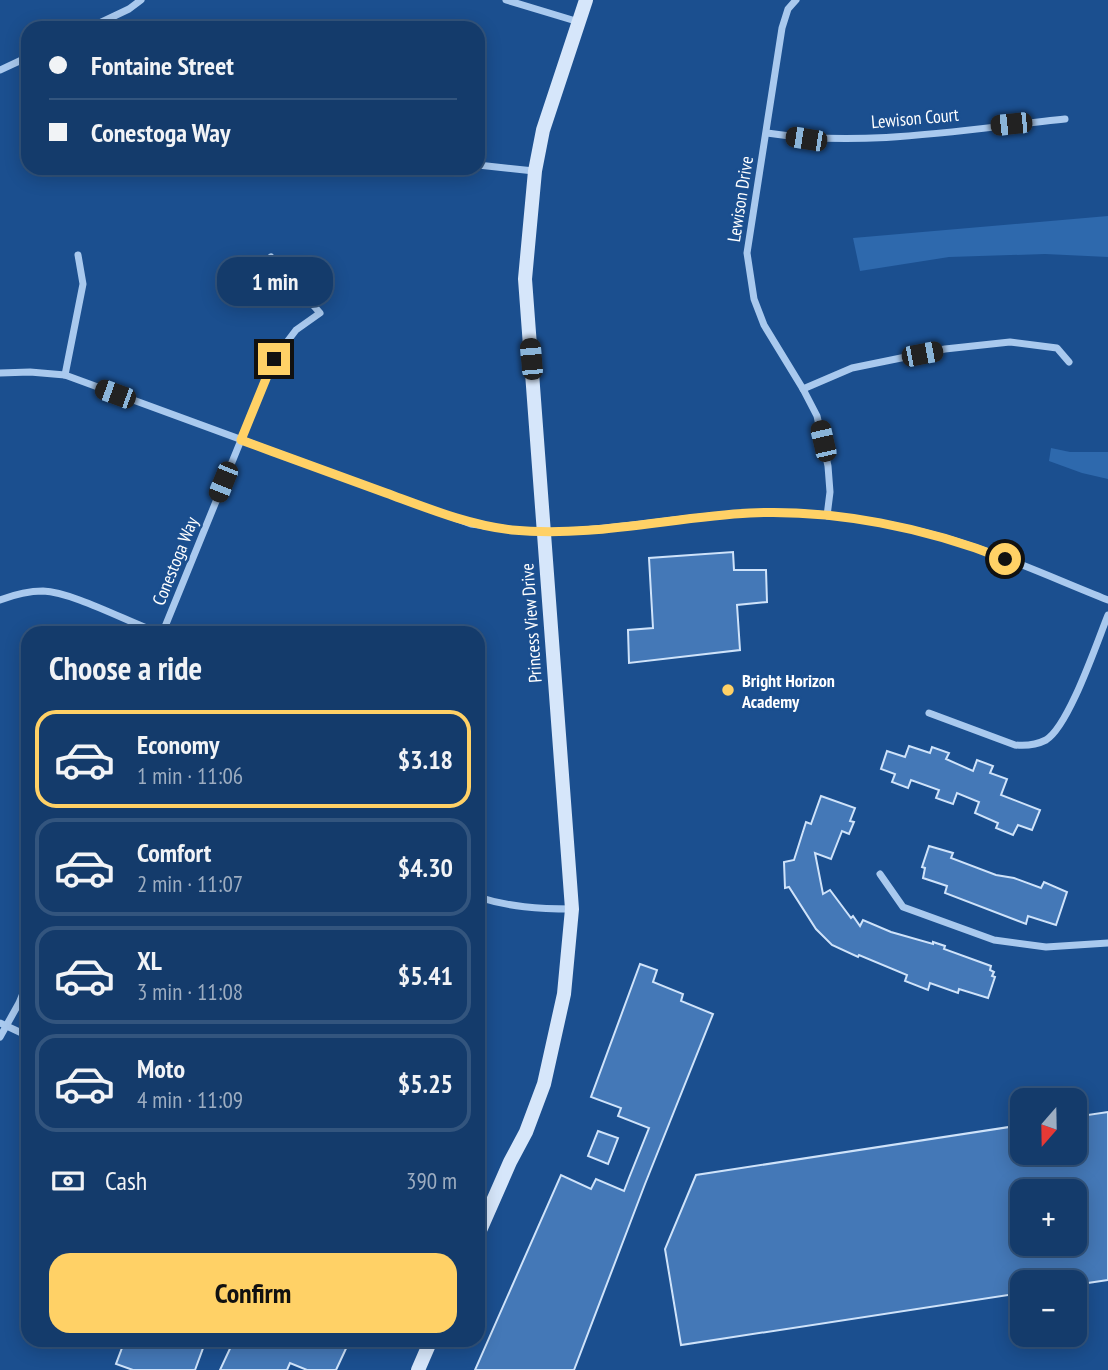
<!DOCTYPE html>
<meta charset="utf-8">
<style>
body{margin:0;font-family:"PT Sans Narrow",sans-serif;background:#1d4271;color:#f1f3f6;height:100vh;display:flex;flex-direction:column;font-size:26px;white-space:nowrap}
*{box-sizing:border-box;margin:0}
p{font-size:23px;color:#9dadc1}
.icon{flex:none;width:38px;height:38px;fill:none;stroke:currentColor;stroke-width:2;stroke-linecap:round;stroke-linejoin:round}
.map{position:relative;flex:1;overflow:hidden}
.drawer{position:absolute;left:21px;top:626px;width:464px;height:721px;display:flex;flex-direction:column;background:#143b6b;border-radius:21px;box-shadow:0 4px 18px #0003,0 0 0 2px #33557e}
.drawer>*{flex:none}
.hud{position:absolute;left:21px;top:21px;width:464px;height:154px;border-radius:21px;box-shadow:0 4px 18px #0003,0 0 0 2px #33557e;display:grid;align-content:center;height:154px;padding:0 28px;background:#143b6b}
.needle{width:46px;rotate:200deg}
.tools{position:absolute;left:1010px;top:1088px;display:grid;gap:14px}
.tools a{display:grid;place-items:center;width:77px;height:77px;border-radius:14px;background:#143b6b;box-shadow:0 4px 18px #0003,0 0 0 2px #33557e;font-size:35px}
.end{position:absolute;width:32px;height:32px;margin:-16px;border:9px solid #ffd166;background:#111;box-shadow:0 0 0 4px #111}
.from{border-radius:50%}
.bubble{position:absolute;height:49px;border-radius:21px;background:#143b6b;box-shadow:0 4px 18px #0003,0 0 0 2px #33557e;font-size:23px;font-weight:700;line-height:49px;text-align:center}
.car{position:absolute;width:21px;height:42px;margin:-21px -10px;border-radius:9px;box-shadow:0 0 5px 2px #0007;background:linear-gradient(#222 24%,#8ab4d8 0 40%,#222 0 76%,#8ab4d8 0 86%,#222 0)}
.hud b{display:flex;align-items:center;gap:24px;height:66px;font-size:26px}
.hud b+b{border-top:2px solid #33557e}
.hud i{width:18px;height:18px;background:#f1f3f6}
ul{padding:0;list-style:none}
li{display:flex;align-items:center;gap:21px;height:98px;margin:0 14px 10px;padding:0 14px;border:4px solid #33557e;border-radius:21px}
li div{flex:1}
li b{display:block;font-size:26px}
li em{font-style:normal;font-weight:700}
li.selected{border-color:#ffd166}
li>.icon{width:63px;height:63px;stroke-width:1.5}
h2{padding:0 28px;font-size:32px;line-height:84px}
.pay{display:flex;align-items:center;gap:18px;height:77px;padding:0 28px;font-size:26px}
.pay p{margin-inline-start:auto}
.cta{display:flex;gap:14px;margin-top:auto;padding:14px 28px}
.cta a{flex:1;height:80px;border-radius:21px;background:#ffd166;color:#111;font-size:28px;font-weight:700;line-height:80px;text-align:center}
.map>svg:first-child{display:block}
</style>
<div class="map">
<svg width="1108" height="1370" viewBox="0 0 1108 1370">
<rect width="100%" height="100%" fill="#1b4f8f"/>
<!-- grass -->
<g fill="#2e69ad">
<path d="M 1108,216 L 1108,257 L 1045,254 L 949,257 L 860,271 L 853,238 Z"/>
<path d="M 1051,448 L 1070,452 L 1108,452 L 1108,479 L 1082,473 L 1049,461 Z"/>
</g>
<!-- building -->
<g fill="#4478b7" stroke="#cfe3fa" stroke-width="2" fill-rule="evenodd">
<path d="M 733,552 L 734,570 L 766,570 L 767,602 L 737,605 L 740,650 L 629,663 L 628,630 L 653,628 L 649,558 Z"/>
<path d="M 909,746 L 930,753 L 932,747 L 949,753 L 946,759 L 973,771 L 977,760 L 993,766 L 990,773 L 1007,779 L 1001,795 L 1040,810 L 1032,830 L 1018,825 L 1013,835 L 996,828 L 998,823 L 975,813 L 979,802 L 957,793 L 953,804 L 936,798 L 939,790 L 911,780 L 908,788 L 892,782 L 895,774 L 881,769 L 887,751 L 905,757 Z"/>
<path d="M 821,796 L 855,808 L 850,821 L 854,822 L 849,834 L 842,831 L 831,859 L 815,853 L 823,894 L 830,890 L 851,918 L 853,916 L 860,926 L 863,920 L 891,932 L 933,944 L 933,942 L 945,946 L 944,949 L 991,966 L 990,970 L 994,972 L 992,976 L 995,977 L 988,998 L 959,989 L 958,993 L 930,983 L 928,990 L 905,981 L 907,975 L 859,955 L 858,957 L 832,945 L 816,929 L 789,887 L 785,888 L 784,862 L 794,860 L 806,822 L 811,824 Z"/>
<path d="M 929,846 L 953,853 L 951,858 L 996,875 L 1014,878 L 1041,888 L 1044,882 L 1067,892 L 1056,925 L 1028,916 L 1026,924 L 945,893 L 947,886 L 923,878 L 925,868 L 922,867 Z"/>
<path d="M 640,964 L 657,970 L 653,982 L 683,994 L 681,1001 L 713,1014 L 645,1184 L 574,1370 L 475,1370 L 561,1175 L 591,1189 L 596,1179 L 624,1191 L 629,1178 L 649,1128 L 618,1116 L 621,1108 L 591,1097 Z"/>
<path d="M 1108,1112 L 1108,1280 L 1074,1285 L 1074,1283 L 1022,1283 L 1022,1293 L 681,1345 L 665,1249 L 696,1175 L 1022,1125 L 1022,1153 L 1074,1153 L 1074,1117 ZM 1022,1192 L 1074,1192 L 1074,1244 L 1022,1244 Z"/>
<path d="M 598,1131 L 618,1138 L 608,1164 L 588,1156 Z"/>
<path d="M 125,1340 L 206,1340 L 195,1370 L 133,1370 L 116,1364 Z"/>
<path d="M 234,1340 L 350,1340 L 336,1370 L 307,1370 L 290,1363 L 287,1370 L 220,1370 Z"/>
</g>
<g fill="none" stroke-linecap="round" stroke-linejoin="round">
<!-- street -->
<g stroke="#a9c9ee" stroke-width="7">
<path d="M 506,0 L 579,22"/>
<path d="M 796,0 L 788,9 L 782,28 L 747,253 L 754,299 L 764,325 L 803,389 L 817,416 L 828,466 L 830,492 L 827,516"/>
<path d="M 89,28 L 129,9 L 141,0"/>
<path d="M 0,70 L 28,57"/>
<path d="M 767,133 C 864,148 968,129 1065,119"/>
<path d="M 478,165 L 534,171"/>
<path d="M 0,373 L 30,372 L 65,375 L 471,524 C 495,527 520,532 544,532 C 614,531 682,516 750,513 C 824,509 911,525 980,549 C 1023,564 1065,583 1108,600"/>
<path d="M 65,375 L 83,284 L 78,255"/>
<path d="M 803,389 L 852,368 L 945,349 L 1010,342 L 1057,348 L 1069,362"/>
<path d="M 0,600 C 13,595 29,591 43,591 C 73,592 130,623 162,634"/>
<path d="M 162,634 L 274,359 L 296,330 L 320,313 L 271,257"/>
<path d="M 929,713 L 1015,745 C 1025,746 1036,745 1046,740 C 1069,726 1097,642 1108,615"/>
<path d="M 880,874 L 903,907 L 994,940 L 1046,947 L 1108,943"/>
<path d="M 478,897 C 509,907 539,909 572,909"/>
<path d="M 0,1023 L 28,1036"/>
<path d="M 0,1037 L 19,1003 L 28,981"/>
</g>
<!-- secondary -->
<g stroke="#d6e6fa" stroke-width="14">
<path d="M 478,1235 L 510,1162 L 526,1132 L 544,1084 L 564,994 L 572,909 L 525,279 L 535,171 L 543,130 L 586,0"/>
<path d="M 418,1370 L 431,1340"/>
</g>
</g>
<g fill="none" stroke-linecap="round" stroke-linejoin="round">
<!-- route -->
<path stroke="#ffd166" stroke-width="9" d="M 274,359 L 241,440 C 289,458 337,475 386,493 C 427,508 468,525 512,530 C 592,538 672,517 750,513 C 835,509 927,528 1005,559"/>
</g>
<!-- markers -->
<circle fill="#ffd166" stroke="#1b4f8f" stroke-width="2.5" cx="728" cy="690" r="7"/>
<g text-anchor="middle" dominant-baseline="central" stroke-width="5" stroke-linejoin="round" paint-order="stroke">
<!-- street labels -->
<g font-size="18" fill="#fff" stroke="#1b4f8f">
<text transform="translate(915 118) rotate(-5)">Lewison Court</text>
<text transform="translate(740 199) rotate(-81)">Lewison Drive</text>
<text transform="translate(175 561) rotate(-68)">Conestoga Way</text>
<text transform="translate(531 623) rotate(-94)">Princess View Drive</text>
</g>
<!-- poi labels -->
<g font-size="18" font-weight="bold" fill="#fff" stroke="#1b4f8f" text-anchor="start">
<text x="742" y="680">Bright Horizon<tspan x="742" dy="21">Academy</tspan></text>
</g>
</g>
</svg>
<div class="tools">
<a><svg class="needle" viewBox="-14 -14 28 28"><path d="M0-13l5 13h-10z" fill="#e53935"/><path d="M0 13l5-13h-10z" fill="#9dadc1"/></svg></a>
<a>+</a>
<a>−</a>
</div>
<i class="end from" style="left:1005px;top:559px"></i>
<i class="end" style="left:274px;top:359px"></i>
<div class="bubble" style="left:217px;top:257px;width:116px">1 min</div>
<i class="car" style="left:1011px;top:124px;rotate:264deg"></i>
<i class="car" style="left:806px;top:139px;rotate:279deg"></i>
<i class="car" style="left:922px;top:354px;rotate:79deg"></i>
<i class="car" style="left:531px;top:359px;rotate:355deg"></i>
<i class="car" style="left:115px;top:394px;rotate:290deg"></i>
<i class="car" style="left:823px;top:441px;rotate:347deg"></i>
<i class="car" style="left:223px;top:482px;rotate:202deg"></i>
<div class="hud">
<b><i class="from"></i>Fontaine Street</b>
<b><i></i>Conestoga Way</b>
</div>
<section class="drawer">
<h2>Choose a ride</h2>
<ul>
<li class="selected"><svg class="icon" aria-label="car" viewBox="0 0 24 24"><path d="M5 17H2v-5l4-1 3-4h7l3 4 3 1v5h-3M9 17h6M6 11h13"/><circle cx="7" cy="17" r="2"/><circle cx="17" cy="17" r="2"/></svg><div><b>Economy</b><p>1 min · 11:06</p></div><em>$3.18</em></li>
<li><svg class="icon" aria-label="car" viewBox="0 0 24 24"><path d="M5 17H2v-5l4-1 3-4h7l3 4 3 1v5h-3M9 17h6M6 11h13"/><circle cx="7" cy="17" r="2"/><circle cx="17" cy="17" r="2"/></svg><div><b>Comfort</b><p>2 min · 11:07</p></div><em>$4.30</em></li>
<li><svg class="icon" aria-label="car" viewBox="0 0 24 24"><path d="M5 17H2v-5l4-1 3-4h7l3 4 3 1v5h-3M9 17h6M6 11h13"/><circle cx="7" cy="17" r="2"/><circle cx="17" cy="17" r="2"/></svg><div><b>XL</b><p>3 min · 11:08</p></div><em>$5.41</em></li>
<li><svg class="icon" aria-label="car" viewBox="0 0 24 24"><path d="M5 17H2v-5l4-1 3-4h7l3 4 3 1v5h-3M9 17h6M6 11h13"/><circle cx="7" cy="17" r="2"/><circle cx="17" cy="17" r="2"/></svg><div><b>Moto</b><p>4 min · 11:09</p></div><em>$5.25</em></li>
</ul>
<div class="pay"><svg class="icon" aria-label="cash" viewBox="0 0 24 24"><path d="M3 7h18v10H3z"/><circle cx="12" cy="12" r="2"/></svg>Cash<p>390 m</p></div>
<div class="cta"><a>Confirm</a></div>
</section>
</div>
